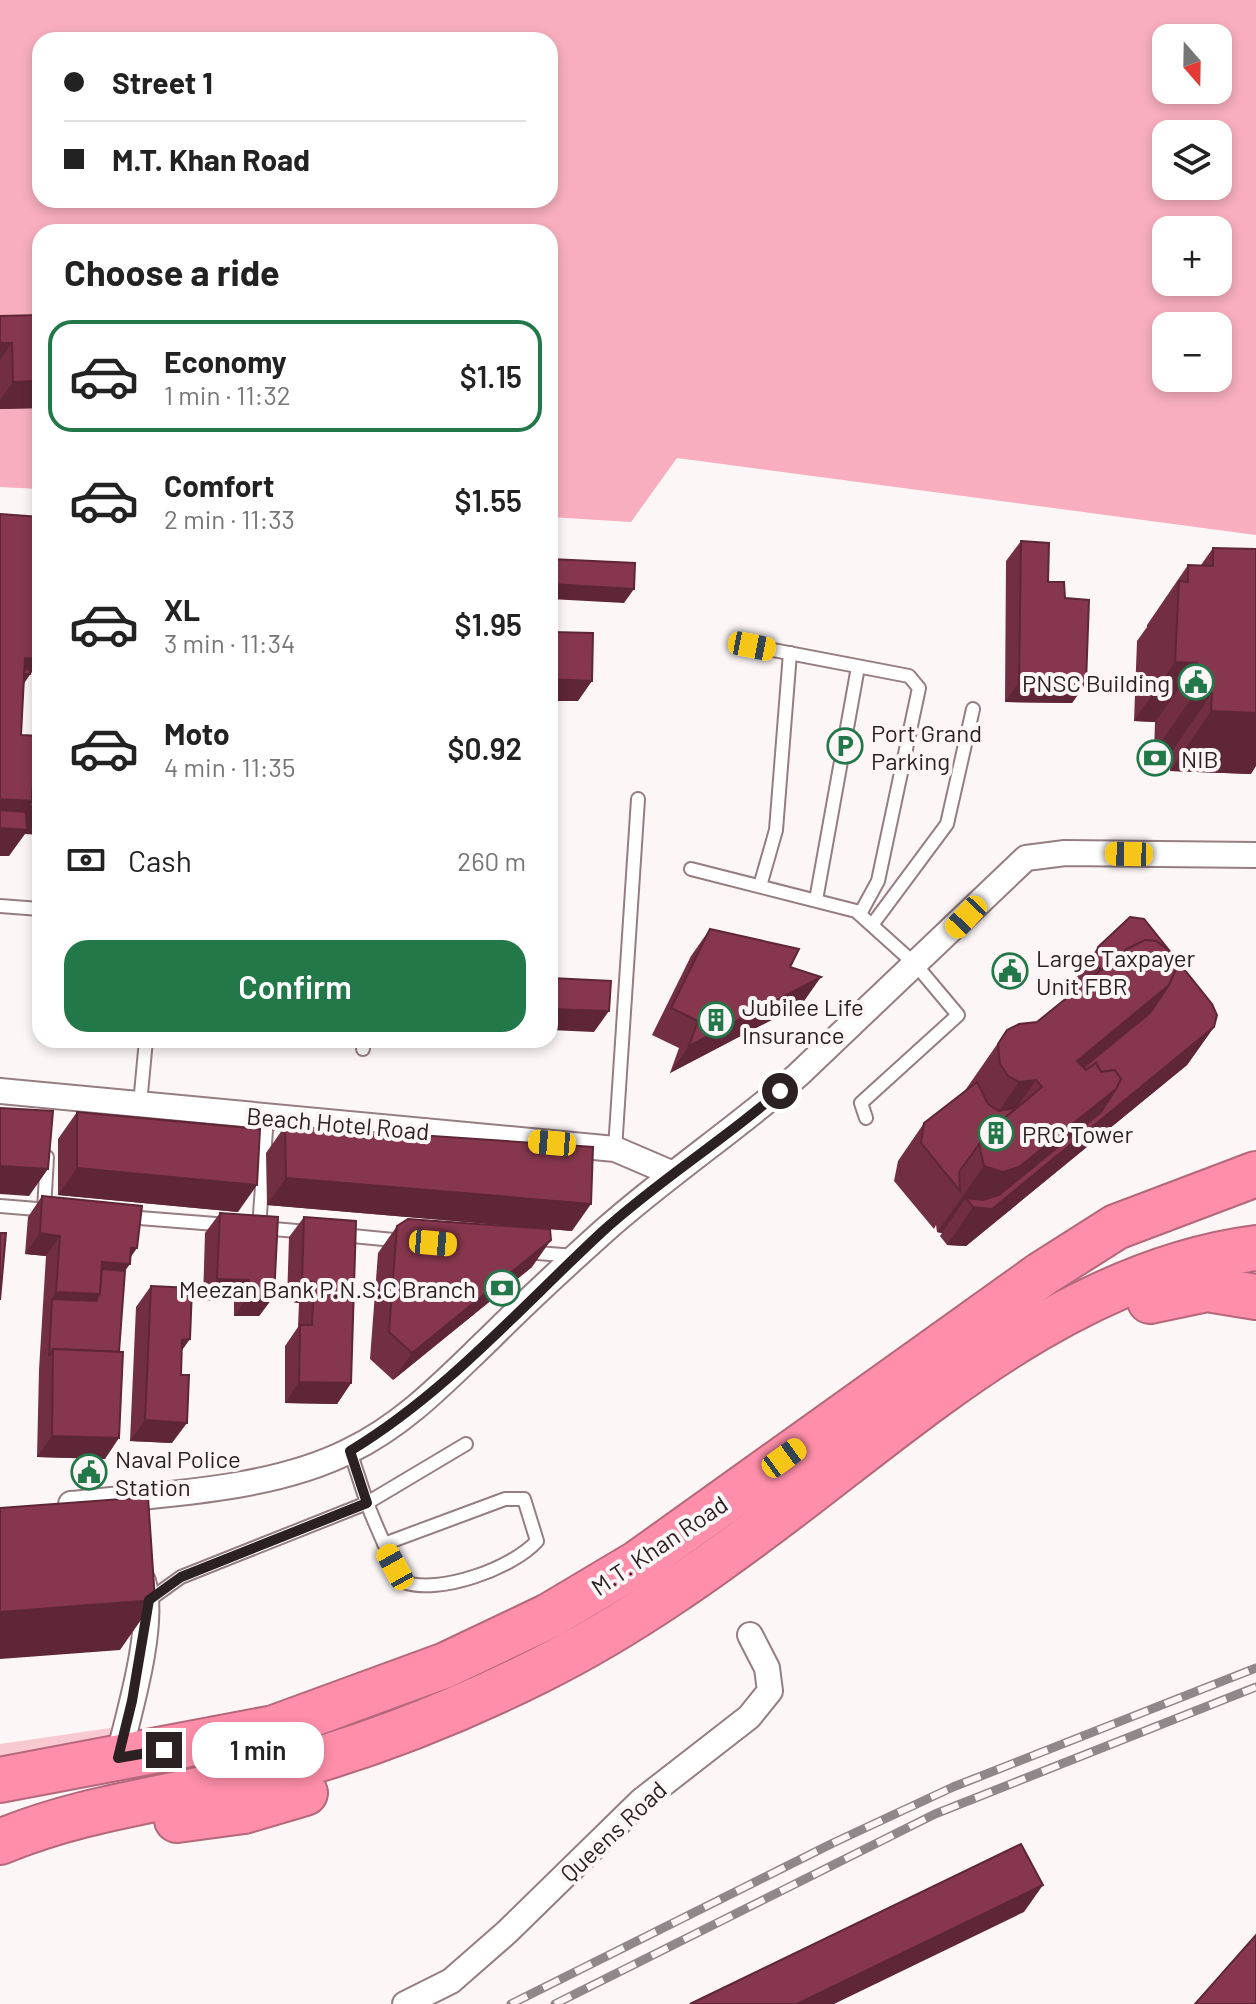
<!DOCTYPE html>
<meta charset="utf-8">
<style>
body{margin:0;font-family:Barlow,sans-serif;background:#f6f6f6;color:#222;height:100vh;display:flex;flex-direction:column;font-size:30px;white-space:nowrap}
*{box-sizing:border-box;margin:0}
p{font-size:26px;color:#767676}
.icon{flex:none;width:44px;height:44px;fill:none;stroke:currentColor;stroke-width:2;stroke-linecap:round;stroke-linejoin:round}
.map{position:relative;flex:1;overflow:hidden}
.panel{position:absolute;left:32px;top:224px;width:526px;height:824px;display:flex;flex-direction:column;background:#fff;border-radius:24px;box-shadow:0 4px 12px #0003}
.panel>*{flex:none}
.top-card{position:absolute;left:32px;top:32px;width:526px;height:176px;border-radius:24px;box-shadow:0 4px 12px #0003;display:grid;align-content:center;height:176px;padding:0 32px;background:#fff}
.needle{width:52px;rotate:160deg}
.controls{position:absolute;left:1152px;top:24px;display:grid;gap:16px}
.controls a{display:grid;place-items:center;width:80px;height:80px;border-radius:16px;background:#fff;box-shadow:0 4px 12px #0003;font-size:40px}
.end{position:absolute;width:36px;height:36px;margin:-18px;border:10px solid #2b2123;background:#fff;box-shadow:0 0 0 4px #fff}
.from{border-radius:50%}
.bubble{position:absolute;height:56px;border-radius:24px;background:#fff;box-shadow:0 4px 12px #0003;font-size:26px;font-weight:600;line-height:56px;text-align:center}
.car{position:absolute;width:24px;height:48px;margin:-24px -12px;border-radius:10px;box-shadow:0 0 6px 2px #0007;background:linear-gradient(#f5c518 24%,#345 0 40%,#f5c518 0 76%,#345 0 86%,#f5c518 0)}
.top-card b{display:flex;align-items:center;gap:28px;height:76px;font-size:30px}
.top-card b+b{border-top:2px solid #e0e0e0}
.top-card i{width:20px;height:20px;background:#222}
ul{padding:0;list-style:none}
li{display:flex;align-items:center;gap:24px;height:112px;margin:0 16px 12px;padding:0 16px;border:4px solid transparent;border-radius:24px}
li div{flex:1}
li b{display:block;font-size:30px}
li em{font-style:normal;font-weight:600}
li.active{border-color:#23784a}
li>.icon{width:72px;height:72px;stroke-width:1.5}
h2{padding:0 32px;font-size:36px;line-height:96px}
.pay{display:flex;align-items:center;gap:20px;height:88px;padding:0 32px;font-size:30px}
.pay p{margin-inline-start:auto}
.primary-button{display:flex;gap:16px;margin-top:auto;padding:16px 32px}
.primary-button a{flex:1;height:92px;border-radius:24px;background:#23784a;color:#fff;font-size:32px;font-weight:600;line-height:92px;text-align:center}
.map>svg:first-child{display:block}
</style>
<div class="map">
<svg width="1256" height="2004" viewBox="0 0 1256 2004">
<rect width="100%" height="100%" fill="#fcf6f7"/>
<!-- green -->
<path fill="#f9c9d2" d="M 117,1727 L 102,1747 L 0,1761 L 0,1744 Z"/>
<!-- water -->
<path fill="#f8aebe" fill-rule="evenodd" d="M 0,0 L 1256,0 L 1256,535 L 677,458 L 631,522 L 550,517 L 550,232 L 40,232 L 40,489 L 0,487 ZM 1166,38 L 1218,38 L 1218,90 L 1166,90 ZM 40,40 L 550,40 L 550,200 L 40,200 ZM 1166,134 L 1218,134 L 1218,186 L 1166,186 ZM 1166,230 L 1218,230 L 1218,282 L 1166,282 ZM 1166,326 L 1218,326 L 1218,378 L 1166,378 Z"/>
<g fill="none" stroke-linecap="round" stroke-linejoin="round">
<defs>
<g id="lane">
<path d="M 752,646 L 909,676 L 919,688 L 878,881 L 860,914"/>
<path d="M 691,869 L 856,911 L 916,965 L 958,1015 L 861,1103 L 866,1118"/>
<path d="M 760,886 L 776,830 L 790,653"/>
<path d="M 816,900 L 858,667"/>
<path d="M 0,906 L 40,909"/>
<path d="M 872,925 L 947,824 L 973,709"/>
<path d="M 363,1040 L 363,1049"/>
<path d="M 140,1104 L 146,1040"/>
<path d="M 615,1149 L 638,799"/>
<path d="M 0,1206 L 49,1210"/>
<path d="M 44,1210 L 47,1157"/>
<path d="M 127,1217 L 228,1225"/>
<path d="M 259,1228 L 267,1116"/>
<path d="M 262,1228 L 308,1232"/>
<path d="M 342,1235 L 404,1241"/>
<path d="M 525,1252 L 575,1256"/>
<path d="M 350,1451 L 367,1503 L 466,1444"/>
<path d="M 149,1600 L 181,1577 L 367,1503 C 378,1531 389,1557 404,1582 C 439,1595 513,1568 537,1541 L 524,1499 L 505,1499 L 384,1544"/>
</g>
<g id="street">
<path d="M 0,1091 L 615,1149 L 671,1173"/>
<path d="M 71,1504 C 159,1494 270,1491 349,1451 C 405,1424 446,1380 490,1338 C 527,1301 566,1265 605,1230 C 667,1175 736,1129 798,1075 L 1026,858 L 1065,853 L 1256,855"/>
<path d="M 118,1758 C 129,1713 156,1624 143,1581"/>
<path d="M 405,2004 L 451,1981 L 507,1932 L 641,1801 L 749,1717 L 770,1691 L 767,1668 L 750,1635"/>
</g>
<g id="highway">
<path d="M 1150,1301 L 1207,1289 L 1256,1297"/>
<path d="M 0,1780 L 274,1728 L 446,1665 L 549,1616 L 638,1563 L 1042,1274 L 1116,1227 L 1256,1174"/>
<path d="M 177,1820 L 244,1811 L 305,1793"/>
<path d="M 0,1842 C 85,1806 178,1798 267,1774 C 359,1750 452,1714 538,1671 C 631,1625 715,1564 798,1501 C 934,1397 1079,1271 1256,1248"/>
</g>
</defs>
<!-- lane casing -->
<use href="#lane" stroke="#967d82" stroke-width="16"/>
<!-- street casing -->
<use href="#street" stroke="#967d82" stroke-width="28"/>
<!-- highway casing -->
<use href="#highway" stroke="#b4687a" stroke-width="48"/>
<!-- lane -->
<use href="#lane" stroke="#fff" stroke-width="12"/>
<!-- street -->
<use href="#street" stroke="#fff" stroke-width="24"/>
<!-- highway -->
<use href="#highway" stroke="#fe8ea9" stroke-width="44"/>
<defs>
<g id="rail">
<path d="M 511,2004 L 833,1843 L 953,1787 L 1256,1668"/>
<path d="M 555,2004 L 935,1814 L 1256,1687"/>
</g>
</defs>
<!-- rail casing -->
<use href="#rail" stroke="#8f8789" stroke-width="9"/>
<!-- rail -->
<use href="#rail" stroke="#fcf6f7" stroke-width="6" stroke-dasharray="18" stroke-linecap="butt"/>
</g>
<!-- wall -->
<g fill="#732f42">
<path d="M 40,315 L 40,408 L 0,409 L 0,316 Z"/>
<path d="M 1021,541 L 1048,582 L 1065,598 L 1086,683 L 1072,703 L 1005,702 L 1006,561 Z"/>
<path d="M 1213,548 L 1251,774 L 1170,771 L 1171,753 L 1154,752 L 1155,722 L 1134,721 L 1137,641 L 1147,627 L 1147,625 L 1188,565 L 1201,565 Z"/>
<path d="M 710,929 L 802,1004 L 670,1073 L 679,1048 L 652,1035 L 691,956 Z"/>
<path d="M 1098,947 L 1214,1027 L 1187,1065 L 966,1246 L 947,1245 L 940,1236 L 942,1233 L 937,1232 L 936,1225 L 934,1229 L 894,1181 L 898,1161 L 924,1123 L 964,1092 L 1007,1030 L 1037,1022 L 1069,996 L 1071,985 Z"/>
<path d="M 77,1112 L 238,1212 L 58,1195 L 58,1139 Z"/>
<path d="M 285,1126 L 572,1231 L 267,1205 L 266,1153 Z"/>
<path d="M 42,1196 L 130,1258 L 125,1271 L 105,1459 L 37,1457 L 39,1370 L 46,1256 L 25,1254 L 28,1217 Z"/>
<path d="M 220,1213 L 274,1296 L 259,1316 L 234,1316 L 234,1301 L 203,1300 L 205,1233 Z"/>
<path d="M 304,1217 L 351,1383 L 337,1404 L 285,1403 L 285,1346 L 298,1327 L 299,1303 L 287,1301 L 289,1237 Z"/>
<path d="M 397,1226 L 532,1267 L 393,1380 L 370,1359 L 378,1253 Z"/>
<path d="M 151,1286 L 181,1351 L 181,1375 L 172,1443 L 130,1441 L 136,1307 Z"/>
</g>
<!-- shaded-wall -->
<g fill="#5e2636">
<path d="M 0,343 L 12,343 L 0,360 Z"/>
<path d="M 40,381 L 40,408 L 0,409 L 0,400 L 13,382 Z"/>
<path d="M 550,584 L 634,589 L 624,603 L 550,599 Z"/>
<path d="M 25,658 L 40,659 L 40,660 L 12,701 Z"/>
<path d="M 1175,662 L 1197,663 L 1155,722 L 1134,721 Z"/>
<path d="M 550,679 L 592,681 L 578,701 L 550,701 Z"/>
<path d="M 1019,682 L 1086,683 L 1072,703 L 1005,702 Z"/>
<path d="M 1195,693 L 1212,693 L 1171,753 L 1154,752 Z"/>
<path d="M 1211,711 L 1256,713 L 1256,766 L 1251,774 L 1170,771 Z"/>
<path d="M 33,780 L 40,781 L 40,835 L 25,834 L 9,856 L 0,856 L 0,799 Z"/>
<path d="M 821,977 L 802,1004 L 670,1073 L 689,1046 Z"/>
<path d="M 1169,985 L 1123,1051 L 1066,1098 L 1077,1061 Z"/>
<path d="M 550,1009 L 609,1011 L 594,1032 L 550,1030 Z"/>
<path d="M 1214,1027 L 1187,1065 L 966,1246 L 947,1245 L 973,1207 L 966,1198 L 942,1233 L 937,1232 L 984,1166 L 1116,1089 Z"/>
<path d="M 289,1040 L 334,1040 L 330,1045 L 287,1042 Z"/>
<path d="M 382,1040 L 431,1040 L 427,1045 Z"/>
<path d="M 1036,1080 L 997,1136 L 979,1144 L 973,1148 L 1019,1082 Z"/>
<path d="M 0,1166 L 48,1169 L 29,1196 L 0,1194 Z"/>
<path d="M 77,1168 L 257,1185 L 238,1212 L 58,1195 Z"/>
<path d="M 286,1178 L 591,1204 L 572,1231 L 267,1205 Z"/>
<path d="M 40,1233 L 60,1236 L 46,1256 L 25,1254 Z"/>
<path d="M 551,1240 L 532,1267 L 393,1380 L 412,1353 Z"/>
<path d="M 131,1248 L 137,1248 L 126,1264 L 130,1264 L 115,1285 L 98,1283 L 102,1262 Z"/>
<path d="M 217,1279 L 249,1280 L 234,1301 L 203,1300 Z"/>
<path d="M 302,1280 L 314,1282 L 299,1303 L 287,1301 Z"/>
<path d="M 56,1292 L 100,1294 L 85,1315 L 52,1299 Z"/>
<path d="M 249,1295 L 274,1296 L 259,1316 L 234,1316 Z"/>
<path d="M 190,1339 L 175,1360 L 182,1340 Z"/>
<path d="M 299,1382 L 351,1383 L 337,1404 L 285,1403 Z"/>
<path d="M 145,1420 L 187,1423 L 172,1443 L 130,1441 Z"/>
<path d="M 52,1436 L 119,1438 L 105,1459 L 37,1457 Z"/>
<path d="M 155,1600 L 120,1650 L 0,1659 L 0,1612 Z"/>
<path d="M 1043,1885 L 1024,1912 L 834,2004 L 797,2004 Z"/>
</g>
<!-- building -->
<g fill="#86374d" stroke="#5e2636" stroke-width="2">
<path d="M 40,315 L 40,381 L 13,382 L 12,343 L 0,343 L 0,316 Z"/>
<path d="M 0,514 L 40,517 L 40,659 L 25,658 L 21,735 L 40,736 L 40,781 L 33,780 L 32,801 L 0,799 Z"/>
<path d="M 1021,541 L 1049,543 L 1048,582 L 1064,582 L 1065,598 L 1089,600 L 1086,683 L 1019,682 Z"/>
<path d="M 1213,548 L 1256,549 L 1256,713 L 1211,711 L 1212,693 L 1195,693 L 1197,663 L 1175,662 L 1179,581 L 1188,582 L 1188,565 L 1213,566 Z"/>
<path d="M 550,559 L 635,563 L 634,589 L 550,584 Z"/>
<path d="M 550,632 L 593,633 L 592,681 L 550,679 Z"/>
<path d="M 25,669 L 31,670 L 30,674 L 24,674 Z"/>
<path d="M 32,792 L 40,792 L 40,807 L 28,806 L 32,801 Z"/>
<path d="M 0,810 L 26,812 L 27,830 L 0,828 Z"/>
<path d="M 1130,917 L 1144,919 L 1212,1004 L 1217,1015 L 1214,1027 L 992,1209 L 973,1207 L 966,1198 L 983,1200 L 999,1195 L 1101,1112 L 1116,1089 L 1121,1079 L 1115,1070 L 1101,1072 L 1096,1063 L 1086,1070 L 1084,1067 L 1150,1013 L 1169,985 L 1178,964 L 1167,949 L 1156,941 L 1145,940 L 1127,949 L 1101,970 L 1095,962 L 1098,947 Z"/>
<path d="M 550,924 L 554,924 L 551,978 L 611,981 L 609,1011 L 550,1009 Z"/>
<path d="M 710,929 L 799,949 L 790,967 L 821,977 L 689,1046 L 698,1021 L 671,1008 Z"/>
<path d="M 1145,940 L 1156,941 L 1167,949 L 1178,964 L 1169,985 L 1077,1061 L 1086,1070 L 1096,1063 L 1101,1072 L 1115,1070 L 1121,1079 L 1116,1089 L 1019,1167 L 1003,1172 L 984,1166 L 979,1144 L 988,1132 L 1042,1087 L 1036,1080 L 1019,1082 L 1008,1076 L 1000,1064 L 998,1044 L 1007,1030 L 1019,1024 L 1037,1022 L 1127,949 Z"/>
<path d="M 977,1082 L 988,1104 L 999,1111 L 1016,1108 L 988,1132 L 959,1172 L 960,1191 L 921,1143 L 924,1123 Z"/>
<path d="M 0,1108 L 53,1111 L 48,1169 L 0,1166 Z"/>
<path d="M 77,1112 L 260,1129 L 257,1185 L 77,1168 Z"/>
<path d="M 285,1126 L 593,1147 L 591,1204 L 286,1178 Z"/>
<path d="M 42,1196 L 142,1206 L 137,1248 L 131,1248 L 130,1264 L 102,1262 L 100,1294 L 56,1292 L 60,1236 L 40,1233 Z"/>
<path d="M 220,1213 L 278,1217 L 274,1296 L 249,1295 L 249,1280 L 217,1279 Z"/>
<path d="M 304,1217 L 356,1221 L 351,1383 L 299,1382 L 300,1325 L 312,1325 L 314,1282 L 302,1280 Z"/>
<path d="M 408,1219 L 550,1229 L 551,1240 L 412,1353 L 389,1332 L 397,1226 Z"/>
<path d="M 0,1233 L 6,1233 L 0,1300 Z"/>
<path d="M 102,1269 L 125,1271 L 119,1352 L 53,1349 L 49,1356 L 52,1299 L 97,1301 L 97,1298 L 100,1294 Z"/>
<path d="M 151,1286 L 192,1288 L 190,1339 L 182,1340 L 181,1375 L 189,1375 L 187,1423 L 145,1420 Z"/>
<path d="M 53,1349 L 123,1352 L 119,1438 L 52,1436 Z"/>
<path d="M 148,1497 L 155,1600 L 0,1612 L 0,1508 Z"/>
<path d="M 1021,1844 L 1043,1885 L 797,2004 L 690,2004 Z"/>
<path d="M 1256,1935 L 1256,2004 L 1195,2004 Z"/>
</g>
<g fill="none" stroke-linecap="round" stroke-linejoin="round">
<!-- route -->
<path stroke="#2b2123" stroke-width="10" d="M 164,1750 L 118,1758 L 132,1701 L 149,1600 L 181,1577 L 367,1503 L 350,1451 C 446,1393 521,1307 603,1231 C 659,1180 724,1140 780,1091"/>
</g>
<!-- icons -->
<defs>
<symbol id="civic-ring" viewBox="-11 -11 22 22"><circle r="9.5" fill="#fcf6f7" stroke="#23784a" stroke-width="1.5"/><path d="M-.6-6.5H3V-4.5H.6V-3L4-1V1h2V6H-6V1h2V-1L-.6-3ZM-1.2 2.5V6h2.4V2.5Z" fill="#23784a"/></symbol>
<symbol id="parking-ring" viewBox="-11 -11 22 22"><circle r="9.5" fill="#fcf6f7" stroke="#23784a" stroke-width="1.5"/><path d="M-3.5-5.5H1a3.5 3.5 0 0 1 0 7H-1V5.5H-3.5ZM-1-3.4V-.6H.8a1.4 1.4 0 0 0 0-2.8Z" fill="#23784a"/></symbol>
<symbol id="bank-ring" viewBox="-11 -11 22 22"><circle r="9.5" fill="#fcf6f7" stroke="#23784a" stroke-width="1.5"/><path d="M-6-4H6V4H-6ZM0-2.3a2.3 2.3 0 1 0 0 4.6a2.3 2.3 0 1 0 0-4.6Z" fill="#23784a"/></symbol>
<symbol id="building-ring" viewBox="-11 -11 22 22"><circle r="9.5" fill="#fcf6f7" stroke="#23784a" stroke-width="1.5"/><path d="M-4-6H4V6H1V3H-1V6H-4ZM-2.5-4.3h1.7v1.8h-1.7ZM.8-4.3h1.7v1.8H.8ZM-2.5-1h1.7V.8h-1.7ZM.8-1h1.7V.8H.8Z" fill="#23784a"/></symbol>
</defs>
<g fill-rule="evenodd">
<use href="#civic-ring" x="1176" y="662" width="40" height="40"/>
<use href="#parking-ring" x="825" y="726" width="40" height="40"/>
<use href="#bank-ring" x="1135" y="738" width="40" height="40"/>
<use href="#civic-ring" x="990" y="951" width="40" height="40"/>
<use href="#building-ring" x="696" y="1000" width="40" height="40"/>
<use href="#building-ring" x="976" y="1113" width="40" height="40"/>
<use href="#bank-ring" x="482" y="1268" width="40" height="40"/>
<use href="#civic-ring" x="69" y="1452" width="40" height="40"/>
</g>
<g text-anchor="middle" dominant-baseline="central" stroke-width="8" stroke-linejoin="round" paint-order="stroke">
<!-- poi labels -->
<g font-size="24" fill="#2b2123" stroke="#fcf6f7" text-anchor="start">
<text x="1170" y="682" text-anchor="end">PNSC Building</text>
<text x="871" y="732">Port Grand<tspan x="871" dy="28">Parking</tspan></text>
<text x="1181" y="758">NIB</text>
<text x="1036" y="957">Large Taxpayer<tspan x="1036" dy="28">Unit FBR</tspan></text>
<text x="742" y="1006">Jubilee Life<tspan x="742" dy="28">Insurance</tspan></text>
<text x="1022" y="1133">PRC Tower</text>
<text x="476" y="1288" text-anchor="end">Meezan Bank P.N.S.C Branch</text>
<text x="115" y="1458">Naval Police<tspan x="115" dy="28">Station</tspan></text>
</g>
<!-- street labels -->
<g font-size="24" fill="#2b2123" stroke="#fcf6f7">
<text transform="translate(338 1123) rotate(5)">Beach Hotel Road</text>
<text transform="translate(659 1545) rotate(-34)">M.T. Khan Road</text>
<text transform="translate(613 1831) rotate(-43)">Queens Road</text>
</g>
</g>
</svg>
<div class="controls">
<a><svg class="needle" viewBox="-14 -14 28 28"><path d="M0-13l5 13h-10z" fill="#e53935"/><path d="M0 13l5-13h-10z" fill="#767676"/></svg></a>
<a><svg class="icon" aria-label="layers" viewBox="0 0 24 24"><path d="M12 4l9 5-9 5-9-5zM3 14l9 5 9-5"/></svg></a>
<a>+</a>
<a>−</a>
</div>
<i class="end from" style="left:780px;top:1091px"></i>
<i class="end" style="left:164px;top:1750px"></i>
<div class="bubble" style="left:192px;top:1722px;width:132px">1 min</div>
<i class="car" style="left:752px;top:646px;rotate:101deg"></i>
<i class="car" style="left:1129px;top:854px;rotate:271deg"></i>
<i class="car" style="left:966px;top:917px;rotate:223deg"></i>
<i class="car" style="left:552px;top:1143px;rotate:275deg"></i>
<i class="car" style="left:433px;top:1243px;rotate:95deg"></i>
<i class="car" style="left:784px;top:1458px;rotate:54deg"></i>
<i class="car" style="left:395px;top:1567px;rotate:331deg"></i>
<div class="top-card">
<b><i class="from"></i>Street 1</b>
<b><i></i>M.T. Khan Road</b>
</div>
<section class="panel">
<h2>Choose a ride</h2>
<ul>
<li class="active"><svg class="icon" aria-label="car" viewBox="0 0 24 24"><path d="M5 17H2v-5l4-1 3-4h7l3 4 3 1v5h-3M9 17h6M6 11h13"/><circle cx="7" cy="17" r="2"/><circle cx="17" cy="17" r="2"/></svg><div><b>Economy</b><p>1 min · 11:32</p></div><em>$1.15</em></li>
<li><svg class="icon" aria-label="car" viewBox="0 0 24 24"><path d="M5 17H2v-5l4-1 3-4h7l3 4 3 1v5h-3M9 17h6M6 11h13"/><circle cx="7" cy="17" r="2"/><circle cx="17" cy="17" r="2"/></svg><div><b>Comfort</b><p>2 min · 11:33</p></div><em>$1.55</em></li>
<li><svg class="icon" aria-label="car" viewBox="0 0 24 24"><path d="M5 17H2v-5l4-1 3-4h7l3 4 3 1v5h-3M9 17h6M6 11h13"/><circle cx="7" cy="17" r="2"/><circle cx="17" cy="17" r="2"/></svg><div><b>XL</b><p>3 min · 11:34</p></div><em>$1.95</em></li>
<li><svg class="icon" aria-label="car" viewBox="0 0 24 24"><path d="M5 17H2v-5l4-1 3-4h7l3 4 3 1v5h-3M9 17h6M6 11h13"/><circle cx="7" cy="17" r="2"/><circle cx="17" cy="17" r="2"/></svg><div><b>Moto</b><p>4 min · 11:35</p></div><em>$0.92</em></li>
</ul>
<div class="pay"><svg class="icon" aria-label="cash" viewBox="0 0 24 24"><path d="M3 7h18v10H3z"/><circle cx="12" cy="12" r="2"/></svg>Cash<p>260 m</p></div>
<div class="primary-button"><a>Confirm</a></div>
</section>
</div>
